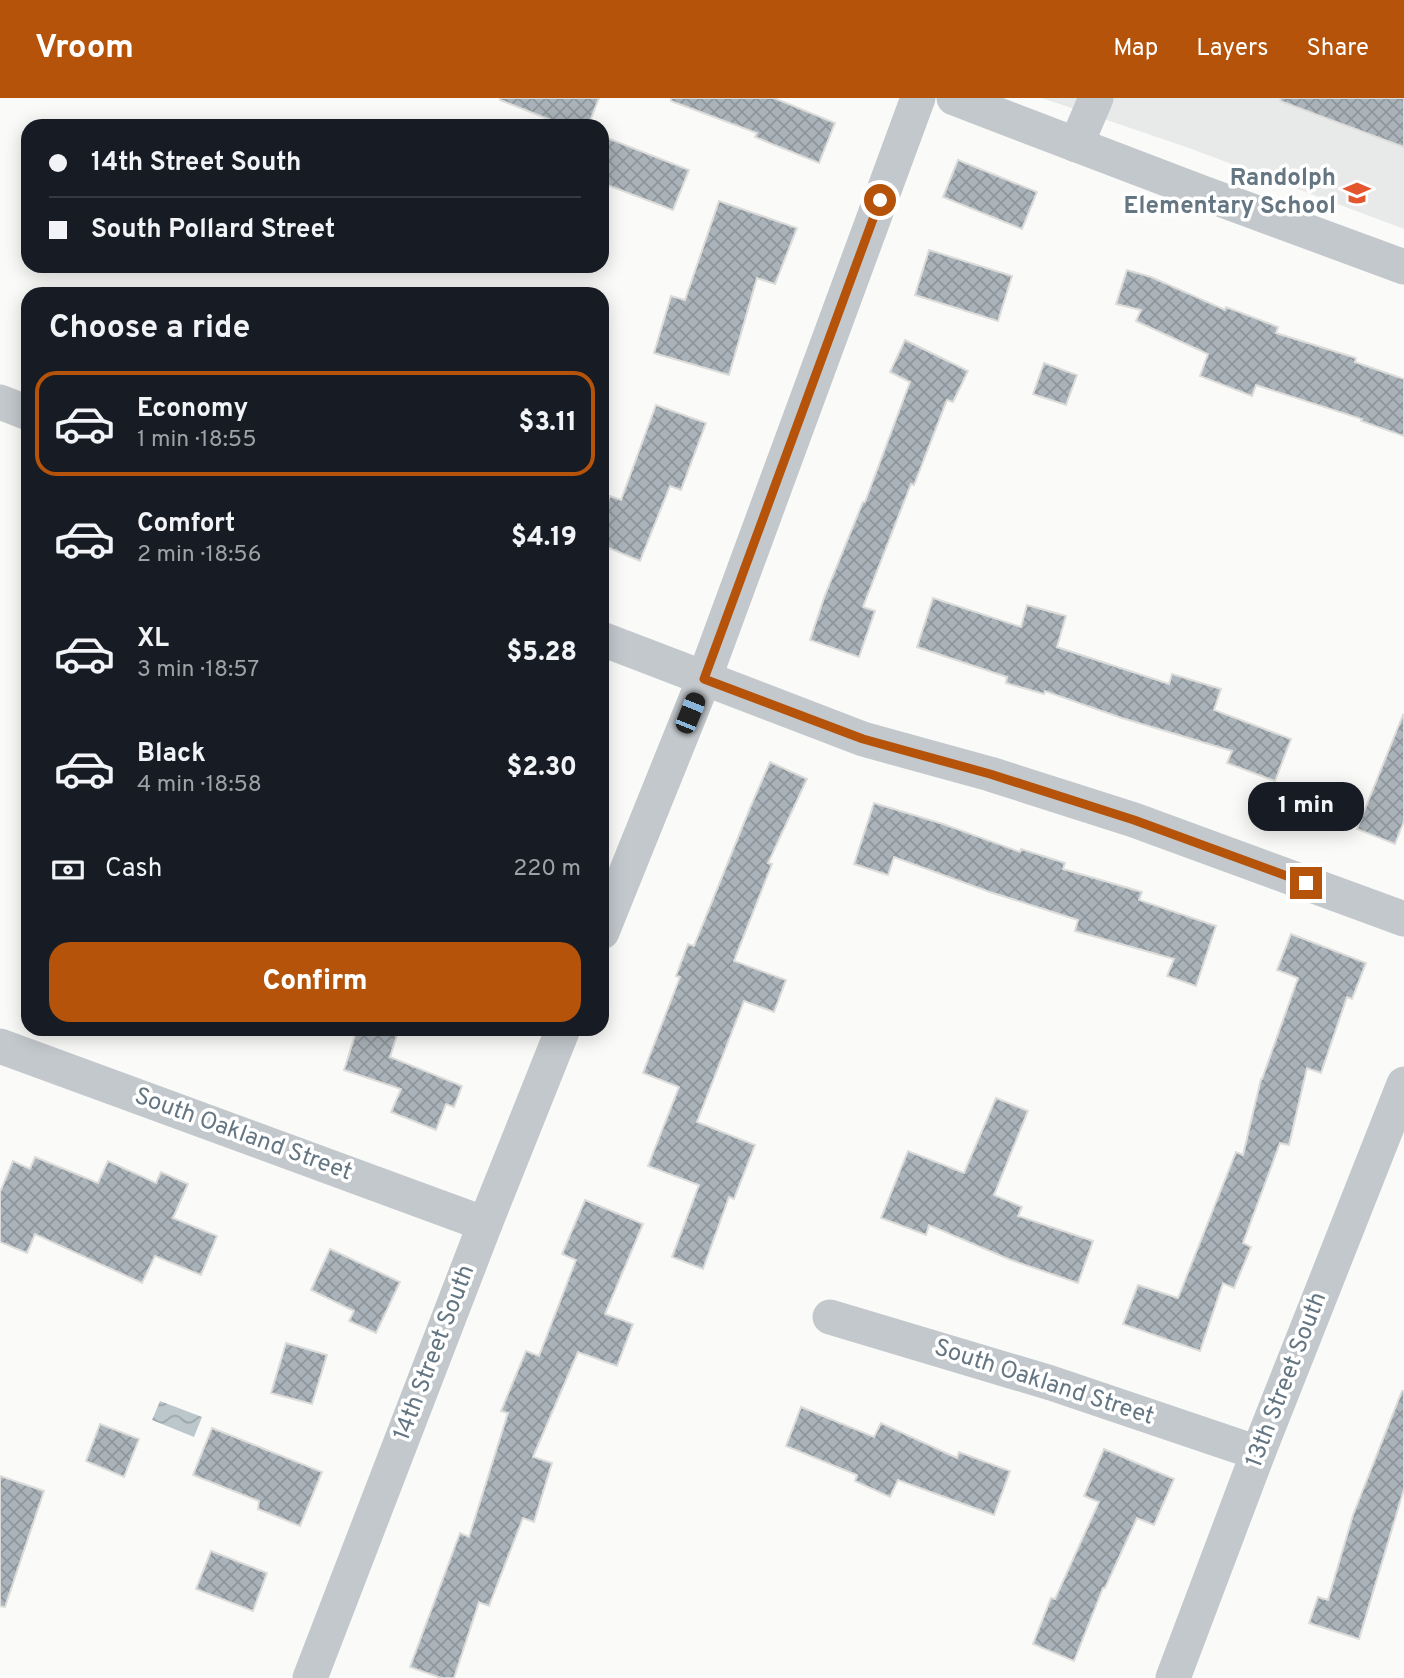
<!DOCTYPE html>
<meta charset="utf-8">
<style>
body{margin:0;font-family:Overpass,sans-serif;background:#20242c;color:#f1f3f6;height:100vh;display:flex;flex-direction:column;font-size:26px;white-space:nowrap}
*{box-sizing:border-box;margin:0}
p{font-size:23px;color:#9ea1a6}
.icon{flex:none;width:38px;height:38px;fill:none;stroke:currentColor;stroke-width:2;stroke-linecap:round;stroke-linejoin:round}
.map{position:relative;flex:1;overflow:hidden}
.panel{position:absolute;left:21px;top:189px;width:588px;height:749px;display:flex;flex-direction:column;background:#171b24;border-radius:21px;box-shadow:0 4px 18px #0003}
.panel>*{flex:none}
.guide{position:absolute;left:21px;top:21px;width:588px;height:154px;border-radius:21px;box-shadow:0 4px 18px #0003;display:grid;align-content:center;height:154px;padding:0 28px;background:#171b24}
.end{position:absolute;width:32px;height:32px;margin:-16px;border:9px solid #b45309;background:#fff;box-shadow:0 0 0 4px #fff}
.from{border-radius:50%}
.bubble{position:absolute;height:49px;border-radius:21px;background:#171b24;box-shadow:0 4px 18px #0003;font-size:23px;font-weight:800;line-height:49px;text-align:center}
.car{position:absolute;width:21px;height:42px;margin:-21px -10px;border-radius:9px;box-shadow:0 0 5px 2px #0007;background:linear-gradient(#222 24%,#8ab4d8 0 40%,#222 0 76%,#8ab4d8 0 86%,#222 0)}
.guide b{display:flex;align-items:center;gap:24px;height:66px;font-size:26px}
.guide b+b{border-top:2px solid #363941}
.guide i{width:18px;height:18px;background:#f1f3f6}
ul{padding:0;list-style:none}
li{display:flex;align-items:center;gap:21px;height:105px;margin:0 14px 10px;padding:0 14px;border:4px solid transparent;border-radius:21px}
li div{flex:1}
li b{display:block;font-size:26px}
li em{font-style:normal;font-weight:800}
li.selected{border-color:#b45309}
li>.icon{width:63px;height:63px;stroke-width:1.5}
h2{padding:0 28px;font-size:32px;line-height:84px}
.pay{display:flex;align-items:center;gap:18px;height:77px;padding:0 28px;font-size:26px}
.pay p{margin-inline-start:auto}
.cta{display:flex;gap:14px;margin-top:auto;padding:14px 28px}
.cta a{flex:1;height:80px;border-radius:21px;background:#b45309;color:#fff;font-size:28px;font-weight:800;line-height:80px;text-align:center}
header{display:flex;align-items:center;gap:42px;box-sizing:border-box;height:98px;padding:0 35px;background:#b45309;color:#fff}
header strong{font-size:33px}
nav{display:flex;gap:38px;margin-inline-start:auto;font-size:24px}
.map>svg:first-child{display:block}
</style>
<header>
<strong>Vroom</strong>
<nav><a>Map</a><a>Layers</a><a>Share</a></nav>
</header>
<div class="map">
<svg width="1404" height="1580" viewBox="0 0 1404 1580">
<defs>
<pattern id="water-waves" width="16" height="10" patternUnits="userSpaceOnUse" patternTransform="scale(1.75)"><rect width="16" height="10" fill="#bbc7cb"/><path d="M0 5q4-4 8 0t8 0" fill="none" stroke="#9ca6aa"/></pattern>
<pattern id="building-cross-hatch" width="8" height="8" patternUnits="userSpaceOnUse" patternTransform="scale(1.75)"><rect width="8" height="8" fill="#aab3b9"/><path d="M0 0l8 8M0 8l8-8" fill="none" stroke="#8e969c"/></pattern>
</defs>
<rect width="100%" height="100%" fill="#fafaf8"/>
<!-- built -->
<path fill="#e8e9e9" d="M 1042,0 L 1404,0 L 1404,131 L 1189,50 Z"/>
<!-- water -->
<path fill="url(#water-waves)" d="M 160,1303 L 202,1319 L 194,1339 L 152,1322 Z"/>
<!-- building -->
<g fill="url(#building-cross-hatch)" stroke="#dcdcda" stroke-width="2">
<path d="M 500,0 L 599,0 L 588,28 L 566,28 L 500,2 Z"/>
<path d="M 671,0 L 774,0 L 835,25 L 819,65 L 755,39 L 757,35 L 671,3 Z"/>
<path d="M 1281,0 L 1404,0 L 1404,49 L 1280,3 Z"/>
<path d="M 602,38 L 689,72 L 673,112 L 602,85 Z"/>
<path d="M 958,62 L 1037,94 L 1022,131 L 943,99 Z"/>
<path d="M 719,103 L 797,130 L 775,186 L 757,180 L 729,277 L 654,255 L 671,198 L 685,202 Z"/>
<path d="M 929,152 L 1012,178 L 998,223 L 915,197 Z"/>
<path d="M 1127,172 L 1151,179 L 1225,212 L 1226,209 L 1278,229 L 1276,235 L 1356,260 L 1355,264 L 1404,281 L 1404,338 L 1361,323 L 1362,321 L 1256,287 L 1252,298 L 1200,278 L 1208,256 L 1136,223 L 1141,212 L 1116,206 Z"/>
<path d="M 905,242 L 968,273 L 953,304 L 947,302 L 914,387 L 911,386 L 863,509 L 875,513 L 859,559 L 810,542 L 825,497 L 863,404 L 865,404 L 910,284 L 890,274 Z"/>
<path d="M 1044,265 L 1077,277 L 1066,307 L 1033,296 Z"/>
<path d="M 656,307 L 706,325 L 681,392 L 670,388 L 640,463 L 602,447 L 602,418 L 610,398 L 621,402 Z"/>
<path d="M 933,500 L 1021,529 L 1027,507 L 1066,518 L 1057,549 L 1169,586 L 1172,576 L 1221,591 L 1214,612 L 1291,641 L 1275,683 L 1227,665 L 1232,653 L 1122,620 L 1045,593 L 1044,596 L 1006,585 L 1007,579 L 917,549 Z"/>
<path d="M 1403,617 L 1404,618 L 1404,723 L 1395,746 L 1357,731 Z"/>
<path d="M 770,664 L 807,681 L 768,765 L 772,766 L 734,863 L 786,882 L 774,914 L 744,903 L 697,1024 L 755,1047 L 734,1101 L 729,1099 L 703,1171 L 672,1159 L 699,1087 L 648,1068 L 679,989 L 643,975 L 680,879 L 676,878 L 688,846 L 694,848 L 750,710 Z"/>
<path d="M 874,705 L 943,726 L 1020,754 L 1021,751 L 1065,765 L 1063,771 L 1142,794 L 1139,802 L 1216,828 L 1196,888 L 1167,878 L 1174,861 L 1075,833 L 1078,822 L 990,794 L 894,759 L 888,777 L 854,766 Z"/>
<path d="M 1291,836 L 1366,865 L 1352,901 L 1347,899 L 1321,975 L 1307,970 L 1289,1047 L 1280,1045 L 1243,1145 L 1251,1149 L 1234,1190 L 1223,1185 L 1200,1253 L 1123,1226 L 1138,1187 L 1178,1200 L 1236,1054 L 1243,1057 L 1261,981 L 1262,981 L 1298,880 L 1277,872 Z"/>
<path d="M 357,931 L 399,931 L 390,959 L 462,988 L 454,1009 L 446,1006 L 436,1032 L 391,1014 L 401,991 L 344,972 Z"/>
<path d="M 996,1000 L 1028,1013 L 994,1097 L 1022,1109 L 1018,1118 L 1093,1143 L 1078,1185 L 1011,1162 L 929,1127 L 926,1137 L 881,1120 L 908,1053 L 964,1075 Z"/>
<path d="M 35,1059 L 98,1085 L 108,1063 L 156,1085 L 161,1074 L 188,1086 L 173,1120 L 217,1138 L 201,1177 L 155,1158 L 142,1185 L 35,1136 L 27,1155 L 0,1144 L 0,1094 L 13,1063 L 30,1071 Z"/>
<path d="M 585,1102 L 643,1126 L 605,1216 L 633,1226 L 617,1268 L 578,1254 L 533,1359 L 552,1365 L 534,1424 L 523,1420 L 489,1508 L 479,1504 L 454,1580 L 441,1580 L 410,1569 L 460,1435 L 469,1439 L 508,1315 L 501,1313 L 526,1253 L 539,1258 L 576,1162 L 562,1156 Z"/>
<path d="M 330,1151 L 400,1184 L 376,1235 L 349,1223 L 354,1213 L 311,1192 Z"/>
<path d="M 286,1245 L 327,1257 L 312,1306 L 271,1295 Z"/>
<path d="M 1402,1293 L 1404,1293 L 1404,1391 L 1359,1541 L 1309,1525 L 1318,1499 L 1328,1502 L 1353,1417 Z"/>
<path d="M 801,1309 L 874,1339 L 881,1325 L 957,1360 L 959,1354 L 1010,1373 L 994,1417 L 898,1382 L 890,1399 L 855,1383 L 857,1377 L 786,1348 Z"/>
<path d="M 100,1326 L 139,1341 L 124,1379 L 86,1363 Z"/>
<path d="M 212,1330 L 322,1374 L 300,1428 L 258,1411 L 259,1403 L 193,1377 Z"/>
<path d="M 1104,1351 L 1174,1381 L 1154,1427 L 1137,1420 L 1105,1490 L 1103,1490 L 1074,1563 L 1033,1546 L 1051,1500 L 1055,1501 L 1099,1404 L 1084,1398 Z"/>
<path d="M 0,1378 L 44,1393 L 5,1509 L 0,1508 Z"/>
<path d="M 211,1453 L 267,1475 L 253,1513 L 196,1491 Z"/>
</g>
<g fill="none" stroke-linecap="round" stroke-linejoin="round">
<!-- minor -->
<g stroke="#c3c8cc" stroke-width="35">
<path d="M 954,0 L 1203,95 L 1404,169"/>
<path d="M 1076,47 L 1096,0"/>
<path d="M 0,304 L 28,315"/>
<path d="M 602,541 L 863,641 L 990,676 L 1134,722 L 1404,821"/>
<path d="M 602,834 L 704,581 L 918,0"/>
<path d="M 0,948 L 485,1126"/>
<path d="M 830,1219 L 1051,1285 L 1258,1355"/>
<path d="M 310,1580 L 485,1126 L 563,931"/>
<path d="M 1173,1580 L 1258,1355 L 1404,986"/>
</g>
</g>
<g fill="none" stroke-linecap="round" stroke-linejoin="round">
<!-- route -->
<path stroke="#b45309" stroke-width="9" d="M 880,102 L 704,581 L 863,641 L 990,676 L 1134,722 L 1306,785"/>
</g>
<!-- icons -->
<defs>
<symbol id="school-bare" viewBox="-9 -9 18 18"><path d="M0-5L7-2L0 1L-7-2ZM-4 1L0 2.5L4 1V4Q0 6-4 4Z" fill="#e4572e" stroke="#fff" stroke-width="2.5" paint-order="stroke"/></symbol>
</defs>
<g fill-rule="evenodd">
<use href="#school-bare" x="1338" y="76" width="38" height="38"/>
</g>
<g text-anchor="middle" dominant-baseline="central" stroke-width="7" stroke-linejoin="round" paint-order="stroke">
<!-- poi labels -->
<g font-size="24" font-weight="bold" fill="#657683" stroke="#fff" text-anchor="end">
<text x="1336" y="81">Randolph<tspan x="1336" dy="28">Elementary School</tspan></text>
</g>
<!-- street labels -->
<g font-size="24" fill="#657683" stroke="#fff">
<text transform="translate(243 1037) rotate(20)">South Oakland Street</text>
<text transform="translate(435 1255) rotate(-69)">14th Street South</text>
<text transform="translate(1287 1282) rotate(-69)">13th Street South</text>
<text transform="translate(1044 1285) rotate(18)">South Oakland Street</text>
</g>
</g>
</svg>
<i class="end from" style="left:880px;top:102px"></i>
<i class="end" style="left:1306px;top:785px"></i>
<div class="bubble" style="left:1248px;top:684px;width:116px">1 min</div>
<i class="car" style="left:690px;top:615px;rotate:22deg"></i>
<div class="guide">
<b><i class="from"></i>14th Street South</b>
<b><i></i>South Pollard Street</b>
</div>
<section class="panel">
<h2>Choose a ride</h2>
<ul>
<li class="selected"><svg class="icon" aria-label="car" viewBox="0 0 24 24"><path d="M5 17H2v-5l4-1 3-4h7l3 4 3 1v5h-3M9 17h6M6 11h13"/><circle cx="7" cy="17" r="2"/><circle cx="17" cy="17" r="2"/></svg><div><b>Economy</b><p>1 min · 18:55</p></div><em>$3.11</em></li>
<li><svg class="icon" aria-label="car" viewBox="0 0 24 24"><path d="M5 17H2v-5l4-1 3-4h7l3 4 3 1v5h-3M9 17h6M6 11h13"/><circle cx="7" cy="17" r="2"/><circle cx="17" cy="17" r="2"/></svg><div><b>Comfort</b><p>2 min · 18:56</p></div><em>$4.19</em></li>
<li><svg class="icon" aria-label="car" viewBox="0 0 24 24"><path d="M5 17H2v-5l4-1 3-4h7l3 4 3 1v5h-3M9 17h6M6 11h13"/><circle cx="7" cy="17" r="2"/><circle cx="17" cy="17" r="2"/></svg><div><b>XL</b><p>3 min · 18:57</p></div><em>$5.28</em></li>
<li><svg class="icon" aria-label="car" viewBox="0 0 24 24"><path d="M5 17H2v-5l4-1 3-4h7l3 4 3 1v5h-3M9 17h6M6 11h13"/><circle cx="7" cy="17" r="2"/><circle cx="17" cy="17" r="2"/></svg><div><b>Black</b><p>4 min · 18:58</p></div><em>$2.30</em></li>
</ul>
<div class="pay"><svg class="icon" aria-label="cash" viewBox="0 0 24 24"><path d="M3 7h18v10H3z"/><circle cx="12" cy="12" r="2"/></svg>Cash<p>220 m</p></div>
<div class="cta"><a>Confirm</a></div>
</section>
</div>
